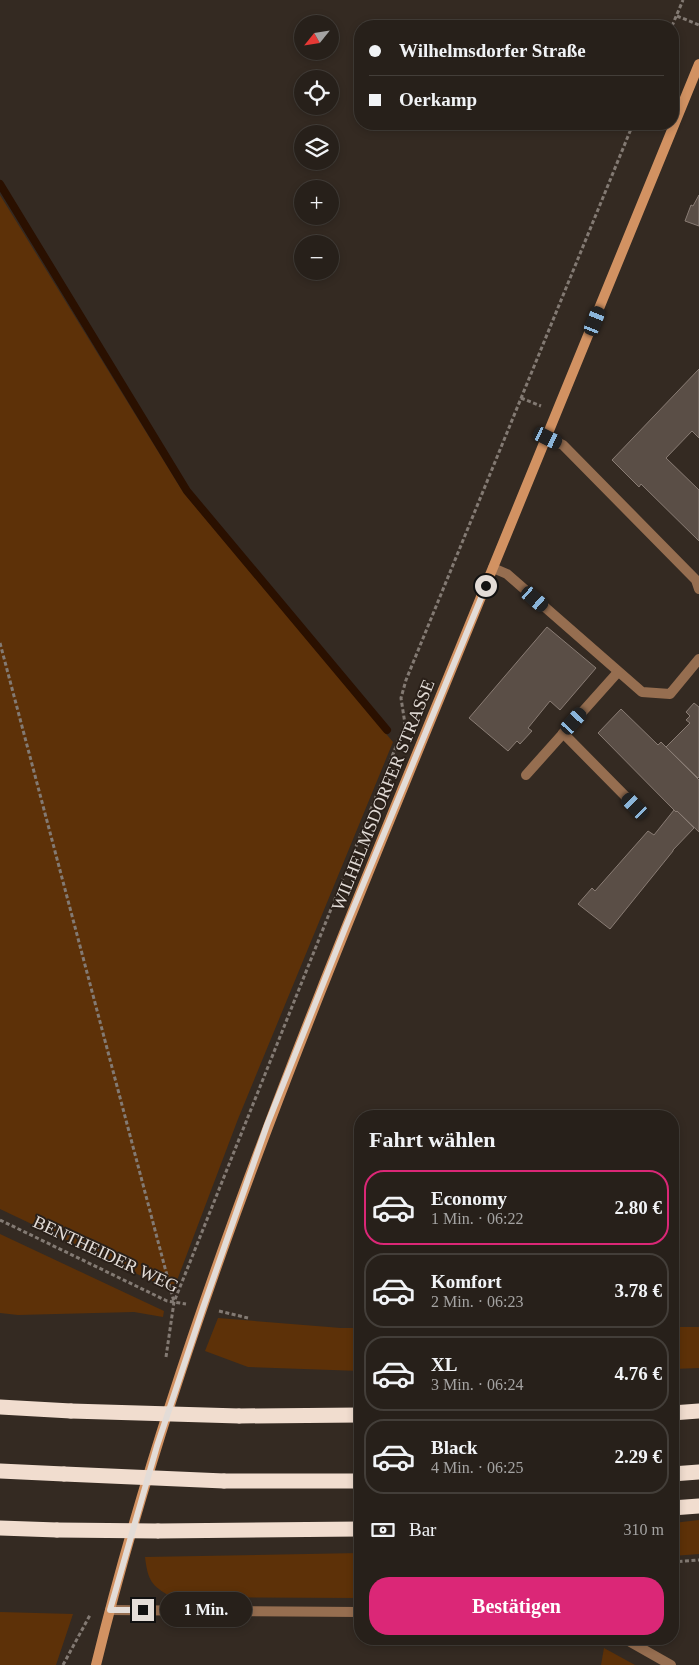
<!DOCTYPE html>
<html lang="de">
<meta charset="utf-8">
<style>
body{margin:0;font-family:Georgia,serif;background:#332d27;color:#f1f3f6;height:100vh;display:flex;flex-direction:column;font-size:19px;white-space:nowrap}
*{box-sizing:border-box;margin:0}
p{font-size:16px;color:#a4a3a2}
.icon{flex:none;width:28px;height:28px;fill:none;stroke:currentColor;stroke-width:2;stroke-linecap:round;stroke-linejoin:round}
.map{position:relative;flex:1;overflow:hidden}
.details{position:absolute;left:354px;top:1110px;width:325px;height:535px;display:flex;flex-direction:column;background:#27201a;border-radius:20px;box-shadow:0 2px 8px #0003,0 0 0 1px #433e39}
.details>*{flex:none}
.hud{position:absolute;left:354px;top:20px;width:325px;height:110px;border-radius:20px;box-shadow:0 2px 8px #0003,0 0 0 1px #433e39;display:grid;align-content:center;height:110px;padding:0 15px;background:#27201a}
.needle{width:32px;rotate:240deg}
.buttons{position:absolute;left:294px;top:15px;display:grid;gap:10px}
.buttons a{display:grid;place-items:center;width:45px;height:45px;border-radius:50%;background:#27201a;box-shadow:0 2px 8px #0003,0 0 0 1px #433e39;font-size:25px}
.end{position:absolute;width:22px;height:22px;margin:-11px;border:6px solid #e3dcd7;background:#111;box-shadow:0 0 0 2px #111}
.from{border-radius:50%}
.bubble{position:absolute;height:35px;border-radius:18px;background:#27201a;box-shadow:0 2px 8px #0003,0 0 0 1px #433e39;font-size:16px;font-weight:600;line-height:35px;text-align:center}
.car{position:absolute;width:15px;height:30px;margin:-15px -8px;border-radius:6px;box-shadow:0 0 4px 1px #0007;background:linear-gradient(#222 24%,#8ab4d8 0 40%,#222 0 76%,#8ab4d8 0 86%,#222 0)}
.hud b{display:flex;align-items:center;gap:18px;height:48px;font-size:19px}
.hud b+b{border-top:1px solid #433e39}
.hud i{width:12px;height:12px;background:#f1f3f6}
ul{padding:0;list-style:none}
li{display:flex;align-items:center;gap:15px;height:75px;margin:0 10px 8px;padding:0 5px;border:2px solid #433e39;border-radius:20px}
li div{flex:1}
li b{display:block;font-size:19px}
li em{font-style:normal;font-weight:600}
li.current{border-color:#db2777}
li>.icon{width:45px;height:45px;stroke-width:1.5}
h2{padding:0 15px;font-size:22px;line-height:60px}
.pay{display:flex;align-items:center;gap:12px;height:55px;padding:0 15px;font-size:19px}
.pay p{margin-inline-start:auto}
.primary-button{display:flex;gap:10px;margin-top:auto;padding:10px 15px}
.primary-button a{flex:1;height:58px;border-radius:20px;background:#db2777;color:#fff;font-size:20px;font-weight:600;line-height:58px;text-align:center}
.map>svg:first-child{display:block}
</style>
<div class="map">
<svg width="699" height="1665" viewBox="0 0 699 1665">
<rect width="100%" height="100%" fill="#342a22"/>
<!-- green -->
<g fill="#5d3108">
<path d="M 0,195 L 183,492 L 393,742 L 238,1119 L 173,1291 L 0,1209 Z"/>
<path d="M 0,1234 L 164,1311 L 163,1317 L 134,1312 L 18,1315 L 0,1313 Z"/>
<path d="M 218,1318 L 341,1328 L 360,1328 L 360,1371 L 248,1367 L 205,1351 Z"/>
<path d="M 672,1327 L 699,1327 L 699,1368 L 673,1369 Z"/>
<path d="M 699,1520 L 699,1554 L 673,1556 L 673,1523 Z"/>
<path d="M 360,1553 L 360,1598 L 171,1597 C 151,1585 148,1581 145,1557 Z"/>
<path d="M 0,1612 L 73,1614 L 56,1665 L 0,1665 Z"/>
<path d="M 604,1648 L 635,1665 L 601,1665 Z"/>
</g>
<g fill="none" stroke-linecap="round" stroke-linejoin="round">
<!-- stream -->
<path stroke="#2a1000" stroke-width="8" d="M 0,184 L 187,491 L 387,730"/>
</g>
<!-- building -->
<g fill="#5a4e46" stroke="#897c74">
<path d="M 699,195 L 699,226 L 685,221 L 691,205 L 693,206 Z"/>
<path d="M 699,369 L 699,438 L 692,431 L 666,458 L 699,490 L 699,541 L 641,484 L 639,487 L 612,460 Z"/>
<path d="M 547,627 L 596,668 L 560,710 L 550,701 L 528,728 L 532,731 L 520,744 L 517,741 L 508,751 L 469,718 Z"/>
<path d="M 694,703 L 699,707 L 699,777 L 698,778 L 666,747 L 690,723 L 686,720 L 690,716 L 686,712 Z"/>
<path d="M 621,709 L 658,745 L 661,742 L 699,780 L 699,832 L 677,811 L 676,812 L 674,810 L 598,733 Z"/>
<path d="M 674,810 L 676,812 L 677,811 L 694,828 L 673,850 L 673,851 L 610,929 L 578,904 L 592,888 L 595,891 L 648,831 L 654,835 Z"/>
</g>
<g fill="none" stroke-linecap="round" stroke-linejoin="round">
<!-- path -->
<g stroke="#837a73" stroke-width="3" stroke-dasharray="4 2.5" stroke-linecap="butt">
<path d="M 677,16 L 699,25"/>
<path d="M 672,26 L 683,0"/>
<path d="M 521,398 L 541,406"/>
<path d="M 0,643 L 174,1302"/>
<path d="M 0,1220 L 167,1301 L 186,1304"/>
<path d="M 219,1311 L 248,1318"/>
<path d="M 166,1357 L 174,1302 L 405,724 L 401,698 L 406,680 L 633,124"/>
<path d="M 672,1562 L 699,1560"/>
<path d="M 63,1665 L 90,1615"/>
</g>
<!-- lane -->
<g stroke="#966e50" stroke-width="10">
<path d="M 548,438 L 563,445 L 696,580 L 699,589"/>
<path d="M 493,568 L 507,574 L 642,692 L 670,694 L 699,659"/>
<path d="M 563,733 L 635,806"/>
<path d="M 526,775 L 618,672"/>
</g>
<!-- street -->
<g stroke="#966e50" stroke-width="10">
<path d="M 110,1610 L 360,1612"/>
<path d="M 625,1639 L 671,1665"/>
</g>
<!-- secondary -->
<path stroke="#d29262" stroke-width="10" d="M 96,1665 C 171,1358 290,1064 409,773 C 506,536 604,300 699,64"/>
<!-- highway -->
<g stroke="#f1ddcf" stroke-width="15">
<path d="M 0,1407 L 71,1411"/>
<path d="M 672,1413 L 699,1411"/>
<path d="M 239,1416 L 360,1415"/>
<path d="M 0,1471 L 64,1474"/>
<path d="M 672,1474 L 699,1472"/>
<path d="M 224,1481 L 360,1481"/>
<path d="M 672,1508 L 699,1506"/>
<path d="M 0,1528 L 57,1530"/>
<path d="M 158,1531 L 360,1529"/>
</g>
<!-- highway-bridge -->
<g stroke="#f1ddcf" stroke-width="15">
<path d="M 71,1411 L 239,1416"/>
<path d="M 64,1474 L 224,1481"/>
<path d="M 57,1530 L 158,1531"/>
</g>
</g>
<g fill="none" stroke-linecap="round" stroke-linejoin="round">
<!-- route -->
<path stroke="#e3dcd7" stroke-width="6" d="M 143,1610 L 110,1610 L 157,1446 L 203,1308 L 267,1125 L 346,926 L 486,586"/>
</g>
<g text-anchor="middle" dominant-baseline="central" stroke-width="4" stroke-linejoin="round" paint-order="stroke">
<!-- street labels -->
<g font-size="18" fill="#e3dcd7" stroke="#2a2019">
<text transform="translate(383 795) rotate(-68)">WILHELMSDORFER STRASSE</text>
<text transform="translate(106 1254) rotate(25)">BENTHEIDER WEG</text>
</g>
</g>
</svg>
<div class="buttons">
<a><svg class="needle" viewBox="-14 -14 28 28"><path d="M0-13l5 13h-10z" fill="#e53935"/><path d="M0 13l5-13h-10z" fill="#a4a3a2"/></svg></a>
<a><svg class="icon" aria-label="locate" viewBox="0 0 24 24"><circle cx="12" cy="12" r="6"/><path d="M12 2v4M12 18v4M2 12h4M18 12h4"/></svg></a>
<a><svg class="icon" aria-label="layers" viewBox="0 0 24 24"><path d="M12 4l9 5-9 5-9-5zM3 14l9 5 9-5"/></svg></a>
<a>+</a>
<a>−</a>
</div>
<i class="end from" style="left:486px;top:586px"></i>
<i class="end" style="left:143px;top:1610px"></i>
<div class="bubble" style="left:160px;top:1592px;width:92px">1 Min.</div>
<i class="car" style="left:595px;top:321px;rotate:22deg"></i>
<i class="car" style="left:548px;top:438px;rotate:116deg"></i>
<i class="car" style="left:535px;top:599px;rotate:131deg"></i>
<i class="car" style="left:574px;top:721px;rotate:42deg"></i>
<i class="car" style="left:635px;top:806px;rotate:316deg"></i>
<div class="hud">
<b><i class="from"></i>Wilhelmsdorfer Straße</b>
<b><i></i>Oerkamp</b>
</div>
<section class="details">
<h2>Fahrt wählen</h2>
<ul>
<li class="current"><svg class="icon" aria-label="car" viewBox="0 0 24 24"><path d="M5 17H2v-5l4-1 3-4h7l3 4 3 1v5h-3M9 17h6M6 11h13"/><circle cx="7" cy="17" r="2"/><circle cx="17" cy="17" r="2"/></svg><div><b>Economy</b><p>1 Min. · 06:22</p></div><em>2.80 €</em></li>
<li><svg class="icon" aria-label="car" viewBox="0 0 24 24"><path d="M5 17H2v-5l4-1 3-4h7l3 4 3 1v5h-3M9 17h6M6 11h13"/><circle cx="7" cy="17" r="2"/><circle cx="17" cy="17" r="2"/></svg><div><b>Komfort</b><p>2 Min. · 06:23</p></div><em>3.78 €</em></li>
<li><svg class="icon" aria-label="car" viewBox="0 0 24 24"><path d="M5 17H2v-5l4-1 3-4h7l3 4 3 1v5h-3M9 17h6M6 11h13"/><circle cx="7" cy="17" r="2"/><circle cx="17" cy="17" r="2"/></svg><div><b>XL</b><p>3 Min. · 06:24</p></div><em>4.76 €</em></li>
<li><svg class="icon" aria-label="car" viewBox="0 0 24 24"><path d="M5 17H2v-5l4-1 3-4h7l3 4 3 1v5h-3M9 17h6M6 11h13"/><circle cx="7" cy="17" r="2"/><circle cx="17" cy="17" r="2"/></svg><div><b>Black</b><p>4 Min. · 06:25</p></div><em>2.29 €</em></li>
</ul>
<div class="pay"><svg class="icon" aria-label="cash" viewBox="0 0 24 24"><path d="M3 7h18v10H3z"/><circle cx="12" cy="12" r="2"/></svg>Bar<p>310 m</p></div>
<div class="primary-button"><a>Bestätigen</a></div>
</section>
</div>
